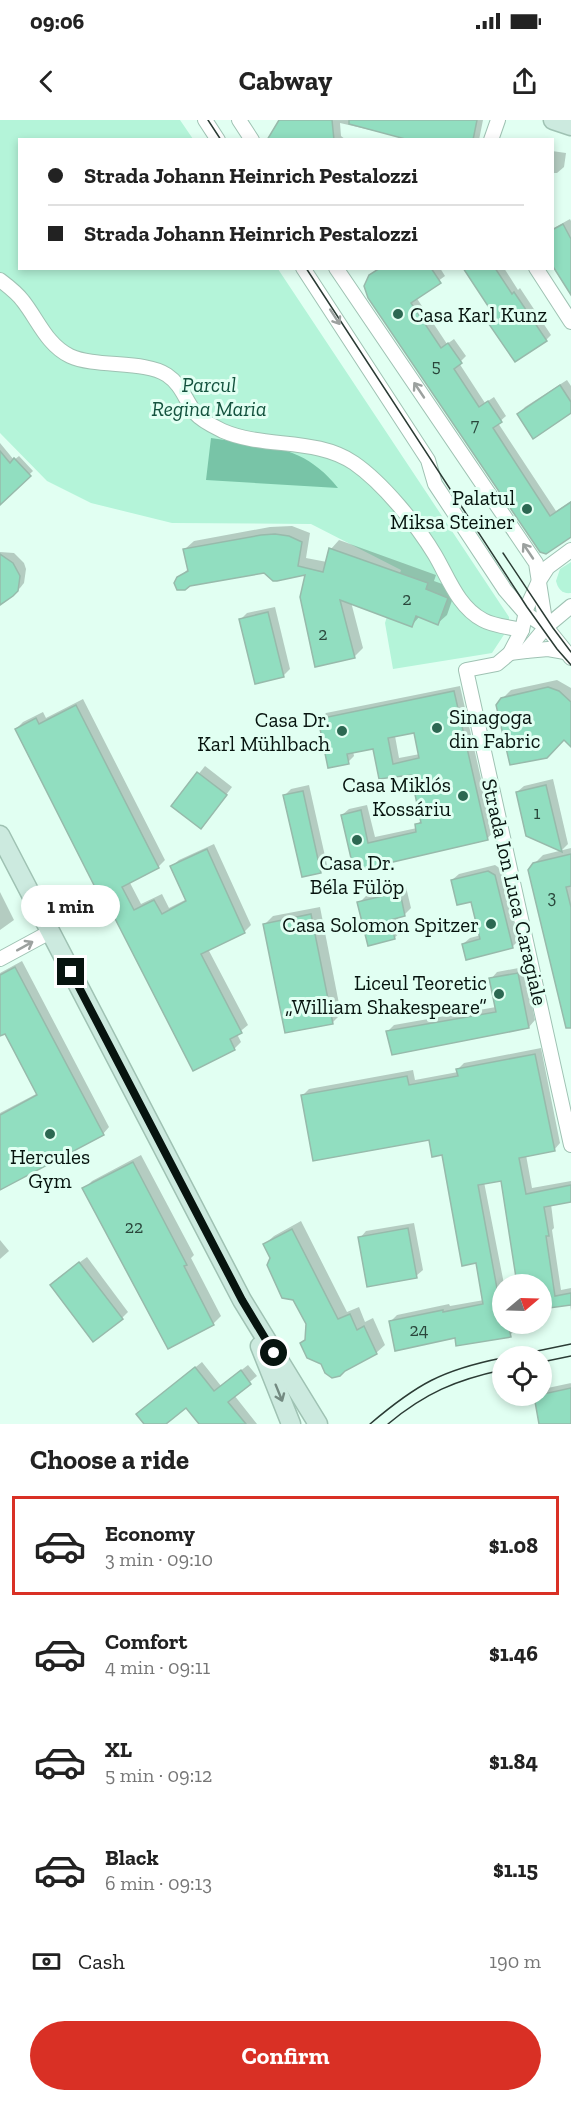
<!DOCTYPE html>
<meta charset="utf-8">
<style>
body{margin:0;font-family:"Zilla Slab",serif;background:#f6f6f6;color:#222;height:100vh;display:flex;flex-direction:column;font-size:22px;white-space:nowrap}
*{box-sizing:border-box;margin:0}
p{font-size:20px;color:#767676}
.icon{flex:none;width:33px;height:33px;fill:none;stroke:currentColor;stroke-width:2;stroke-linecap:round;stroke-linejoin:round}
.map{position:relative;height:1304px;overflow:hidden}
.details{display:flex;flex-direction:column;background:#fff;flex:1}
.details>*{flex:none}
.guide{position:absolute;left:18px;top:18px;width:536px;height:132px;border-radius:0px;box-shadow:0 3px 9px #0003;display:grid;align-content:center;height:132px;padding:0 30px;background:#fff}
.needle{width:39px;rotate:71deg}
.fabs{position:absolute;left:492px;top:1154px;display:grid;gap:12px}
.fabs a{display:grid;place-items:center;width:60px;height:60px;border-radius:50%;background:#fff;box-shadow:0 3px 9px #0003;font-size:30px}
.end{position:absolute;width:27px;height:27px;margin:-14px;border:8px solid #07140f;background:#fff;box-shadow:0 0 0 3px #fff}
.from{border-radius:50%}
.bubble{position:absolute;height:42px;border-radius:21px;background:#fff;box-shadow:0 3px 9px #0003;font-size:20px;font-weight:700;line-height:42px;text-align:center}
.guide b{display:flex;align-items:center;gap:21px;height:57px;font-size:22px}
.guide b+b{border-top:2px solid #e0e0e0}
.guide i{width:15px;height:15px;background:#222}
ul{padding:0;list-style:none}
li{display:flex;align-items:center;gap:18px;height:99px;margin:0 12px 9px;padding:0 18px;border:3px solid transparent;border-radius:0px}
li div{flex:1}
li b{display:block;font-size:22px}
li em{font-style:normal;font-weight:700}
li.active{border-color:#d93025}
li>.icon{width:54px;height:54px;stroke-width:1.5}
h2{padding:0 30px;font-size:27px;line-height:72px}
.pay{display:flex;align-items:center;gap:15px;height:66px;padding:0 30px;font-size:22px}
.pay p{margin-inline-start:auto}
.cta{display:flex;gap:12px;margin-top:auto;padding:12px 30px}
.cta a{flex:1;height:69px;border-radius:36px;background:#d93025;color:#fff;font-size:24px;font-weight:700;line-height:69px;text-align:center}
.status{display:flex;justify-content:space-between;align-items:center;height:42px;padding:0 30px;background:#fff;direction:ltr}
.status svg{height:16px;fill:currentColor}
header{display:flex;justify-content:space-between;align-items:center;height:78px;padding:0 30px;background:#fff;font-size:27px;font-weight:700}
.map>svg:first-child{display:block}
</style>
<div class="status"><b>09:06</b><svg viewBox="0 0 49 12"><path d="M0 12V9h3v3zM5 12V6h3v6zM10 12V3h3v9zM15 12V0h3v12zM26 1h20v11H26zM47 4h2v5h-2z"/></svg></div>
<header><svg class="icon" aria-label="back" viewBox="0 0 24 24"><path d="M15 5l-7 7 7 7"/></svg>Cabway<svg class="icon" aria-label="share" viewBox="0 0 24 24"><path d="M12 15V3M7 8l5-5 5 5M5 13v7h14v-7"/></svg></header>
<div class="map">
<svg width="571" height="1304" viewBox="0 0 571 1304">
<rect width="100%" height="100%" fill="#e1fff2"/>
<!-- green -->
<g fill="#b4f4d9">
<path d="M 0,0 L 180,0 L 193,19 L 20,20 L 20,148 L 278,149 L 509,497 L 509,507 L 492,533 L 393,549 L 385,503 L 401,450 L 311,404 L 172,403 L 91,383 L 47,361 L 0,313 Z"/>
<path d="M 571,442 L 571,473 C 562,474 558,469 556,461 L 560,449 Z"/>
</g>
<!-- water -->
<path fill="#78c4a7" d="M 211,318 C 263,326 303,323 338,368 L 206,360 Z"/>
<!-- shadow -->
<g fill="#0003" fill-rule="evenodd">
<path d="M 281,0 L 483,0 L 479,20 L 414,20 L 340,3 L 341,16 L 346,20 L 270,20 Z"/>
<path d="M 552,31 L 566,33 L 564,47 L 557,53 L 552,53 Z"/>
<path d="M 570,99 L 571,101 L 571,172 L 555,147 L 552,148 L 552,109 Z"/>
<path d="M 379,148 L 440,148 L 445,156 L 416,177 L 447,224 L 454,219 L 466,236 L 459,243 L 485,283 L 494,277 L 506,296 L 498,303 L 556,391 L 571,381 L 571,416 L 546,432 Z"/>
<path d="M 465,148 L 504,148 L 518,170 L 520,168 L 551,215 L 546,220 L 484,194 L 491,187 Z"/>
<path d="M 567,260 L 571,266 L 571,292 L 519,294 L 525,287 Z"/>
<path d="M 0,323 L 14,340 L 19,336 L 33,351 L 5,378 L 0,373 Z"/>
<path d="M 292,406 L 310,413 L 306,438 L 327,442 L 331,429 L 339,420 L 436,455 L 434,461 L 456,469 L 447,495 L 438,503 L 420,496 L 412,505 L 351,482 L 363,528 L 354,537 L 307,453 L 265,452 L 179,458 L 189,448 L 185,429 L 194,421 L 270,407 Z"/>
<path d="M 0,432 L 14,433 L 24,443 L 26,449 L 24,463 L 20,468 L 12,475 L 0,481 Z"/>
<path d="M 275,487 L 290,549 L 283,556 L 240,500 L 247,493 Z"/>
<path d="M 557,560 L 571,568 L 571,625 L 502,579 L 511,570 Z"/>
<path d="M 460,566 L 493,712 L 487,719 L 355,749 L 342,695 L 349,689 L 367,685 L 375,717 L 417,708 L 416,705 L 422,700 L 412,653 L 380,658 L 374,627 L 353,631 L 354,636 L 348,642 L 320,600 L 326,593 ZM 415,612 L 420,634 L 399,638 L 395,616 Z"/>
<path d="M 83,579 L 165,740 L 158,747 L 129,761 L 141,784 L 162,774 L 169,788 L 187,779 L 172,746 L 179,740 L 214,724 L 251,805 L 244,812 L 208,829 L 248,905 L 237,914 L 241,922 L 234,929 L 194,949 L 16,609 L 23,602 L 43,592 L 46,598 Z"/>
<path d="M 205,646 L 232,667 L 207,700 L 173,686 Z"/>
<path d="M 553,659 L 568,724 L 562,730 L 527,715 L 517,672 L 524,666 Z"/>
<path d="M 309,665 L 327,745 L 320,751 L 285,675 L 291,669 Z"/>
<path d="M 571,728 L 571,901 L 534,744 L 543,735 Z"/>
<path d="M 495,745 L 501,749 L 518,821 L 512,827 L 463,824 L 470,818 L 481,815 L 472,780 L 452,760 L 459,754 Z"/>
<path d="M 406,767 L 411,788 L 405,794 L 397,796 L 401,812 L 394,818 L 359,783 L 366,776 Z"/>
<path d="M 0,772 L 14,800 L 0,810 Z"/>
<path d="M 320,787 L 341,894 L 332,903 L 265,804 L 273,796 Z"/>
<path d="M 22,841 L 109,1007 L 103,1014 L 0,1069 L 0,993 L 38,973 L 5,912 L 0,915 L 0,853 Z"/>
<path d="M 524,847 L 535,900 L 529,907 L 393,933 L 388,911 L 394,905 L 496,887 L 491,859 L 497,852 Z"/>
<path d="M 541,928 L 560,1023 L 554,1030 L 526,1035 L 532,1068 L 571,1061 L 571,1080 L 551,1084 L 554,1108 L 552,1110 L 561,1170 L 571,1168 L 571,1191 L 570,1184 L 542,1188 L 542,1164 L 519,1164 L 502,1059 L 484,1062 L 504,1164 L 502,1203 L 515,1203 L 516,1209 L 510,1215 L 456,1217 L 391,1201 L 397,1195 L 449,1184 L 450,1186 L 484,1180 L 477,1141 L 443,1034 L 430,1018 L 303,975 L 309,969 L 413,950 L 415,960 L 458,952 L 458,949 L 464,943 Z"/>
<path d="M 141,1035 L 194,1135 L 191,1138 L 221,1196 L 213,1204 L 168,1227 L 84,1069 L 92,1061 Z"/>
<path d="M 301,1101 L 347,1192 L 359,1187 L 365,1202 L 373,1198 L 385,1225 L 376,1233 L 306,1219 L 307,1204 L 265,1124 L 274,1116 Z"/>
<path d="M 414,1103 L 423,1150 L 416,1156 L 360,1118 L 366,1111 Z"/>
<path d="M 0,1120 L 9,1131 L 0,1139 Z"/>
<path d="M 87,1137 L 128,1192 L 122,1198 L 58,1158 Z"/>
<path d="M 202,1242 L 221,1266 L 248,1245 L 257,1256 L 234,1275 L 257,1304 L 201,1304 L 187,1286 L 145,1288 Z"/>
<path d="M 571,1246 L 571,1304 L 535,1277 L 542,1275 L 543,1269 L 571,1263 Z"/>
</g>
<!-- building -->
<g fill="#91dec0" stroke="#97baab" stroke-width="1.5" fill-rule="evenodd">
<path d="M 279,0 L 332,0 L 334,20 L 267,20 Z"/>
<path d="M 349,0 L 477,0 L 473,20 L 409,20 L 349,4 Z"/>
<path d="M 563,104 L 571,119 L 571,175 L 552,145 L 552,110 Z"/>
<path d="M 380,148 L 431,148 L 441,163 L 411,183 L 441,228 L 448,223 L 462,243 L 454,249 L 479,287 L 488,281 L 502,302 L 493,308 L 550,396 L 571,382 L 571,417 L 546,434 L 540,432 L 368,178 L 364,166 L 369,155 Z"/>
<path d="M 463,148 L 495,148 L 512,174 L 514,172 L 547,221 L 515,242 L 482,194 L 490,189 Z"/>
<path d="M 560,265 L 571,282 L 571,293 L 533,319 L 517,294 Z"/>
<path d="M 0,331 L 10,343 L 14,338 L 31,356 L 0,385 Z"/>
<path d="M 275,414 L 289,416 L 302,422 L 298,446 L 323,452 L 329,428 L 428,463 L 426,469 L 448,478 L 438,505 L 416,496 L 412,507 L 340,480 L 355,538 L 315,547 L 300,477 L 305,455 L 277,461 L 273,461 L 264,453 L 190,466 L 185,470 L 177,470 L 174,463 L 177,457 L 188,451 L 183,429 L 261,415 Z"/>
<path d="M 0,434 L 13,443 L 20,456 L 18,471 L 13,476 L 0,485 Z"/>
<path d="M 268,492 L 284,557 L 255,564 L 239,499 Z"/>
<path d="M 548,567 L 559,571 L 571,582 L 571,627 L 564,620 L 547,638 L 510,645 L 496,585 L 501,578 Z"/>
<path d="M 454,571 L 488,720 L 354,751 L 341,695 L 361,690 L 368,723 L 416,712 L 415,704 L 421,703 L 411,655 L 379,659 L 373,629 L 347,634 L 349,644 L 328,648 L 318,599 ZM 414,613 L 419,638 L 393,644 L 388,618 Z"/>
<path d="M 76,585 L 159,748 L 122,767 L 134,790 L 154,780 L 162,794 L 186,781 L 170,746 L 207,729 L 245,813 L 201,834 L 242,913 L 230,919 L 235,930 L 193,951 L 107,783 L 104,785 L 15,609 L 36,598 L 39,604 Z"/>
<path d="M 197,652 L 227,675 L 201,709 L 171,686 Z"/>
<path d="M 546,665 L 562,732 L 526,716 L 516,672 Z"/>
<path d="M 303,671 L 321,753 L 302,757 L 283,675 Z"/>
<path d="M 571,734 L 571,766 L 566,767 L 571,787 L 571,908 L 566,908 L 528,750 L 533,743 Z"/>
<path d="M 488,751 L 495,755 L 513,828 L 466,840 L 462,824 L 480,819 L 471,782 L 457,785 L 451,760 Z"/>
<path d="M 400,772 L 405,796 L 390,800 L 395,819 L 368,826 L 357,782 Z"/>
<path d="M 311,794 L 333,904 L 285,913 L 263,804 Z"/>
<path d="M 15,847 L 104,1015 L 0,1070 L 0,995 L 37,975 L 5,914 L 0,916 L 0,855 Z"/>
<path d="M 518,853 L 529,908 L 392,935 L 386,911 L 496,892 L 489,858 Z"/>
<path d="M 535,934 L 555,1031 L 519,1038 L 526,1074 L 571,1065 L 571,1082 L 544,1087 L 549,1116 L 546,1116 L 555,1176 L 571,1173 L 571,1185 L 542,1189 L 542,1164 L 517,1164 L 501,1061 L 478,1065 L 498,1174 L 502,1173 L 502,1203 L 508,1203 L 511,1217 L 456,1226 L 455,1218 L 395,1231 L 389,1201 L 443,1190 L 443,1192 L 483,1184 L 476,1143 L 462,1146 L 442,1035 L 432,1037 L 429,1020 L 313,1041 L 301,975 L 407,956 L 409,965 L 458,956 L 456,949 Z"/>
<path d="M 133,1042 L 187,1145 L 184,1146 L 214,1205 L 168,1229 L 82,1068 Z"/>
<path d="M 408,1108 L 417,1158 L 367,1167 L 358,1117 Z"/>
<path d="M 292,1109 L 338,1199 L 350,1194 L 357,1210 L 364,1206 L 377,1234 L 345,1251 L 340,1256 L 332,1258 L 325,1253 L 321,1244 L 307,1238 L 300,1223 L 305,1220 L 306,1204 L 293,1180 L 282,1178 L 267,1145 L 270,1138 L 263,1124 Z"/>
<path d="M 79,1142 L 123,1199 L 93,1222 L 50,1165 Z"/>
<path d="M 195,1247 L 214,1271 L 241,1250 L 251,1264 L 228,1282 L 246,1304 L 199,1304 L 186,1288 L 166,1304 L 144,1304 L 136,1294 Z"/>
<path d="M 571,1268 L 571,1304 L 539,1304 L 534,1276 Z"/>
</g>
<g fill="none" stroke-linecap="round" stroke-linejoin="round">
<defs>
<g id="street">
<path d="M 205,0 L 218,20"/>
<path d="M 239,0 L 252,20"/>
<path d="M 491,20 L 498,0"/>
<path d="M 303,148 L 428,340 L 435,364 L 505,470 L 525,493 L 546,507 L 571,538"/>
<path d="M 336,148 L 536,443 L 546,507"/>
<path d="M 536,148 L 571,202"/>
<path d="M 0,160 C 8,166 17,173 23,181 C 38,200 47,225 70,236 C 96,248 145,240 167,255 C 182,265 185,280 196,294 C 202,301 215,307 223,311 C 265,329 316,317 354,343 C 383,363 417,405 435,435 C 448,457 458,487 483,500 C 493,506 510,507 522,510"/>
<path d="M 571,430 L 548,447 L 539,461 L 527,487 L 522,510 L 510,533 L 497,544 L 466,550 L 571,1025"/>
<path d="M 526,531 L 548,529 L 565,532"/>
<path d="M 510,533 L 526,531 L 546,507 L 571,486"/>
<path d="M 0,839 L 50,812"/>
</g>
<g id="secondary">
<path d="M 553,0 L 571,6"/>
<path d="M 0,715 L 242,1180 L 318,1304"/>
<path d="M 260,1226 L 291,1304"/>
</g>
</defs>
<!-- street casing -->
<use href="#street" stroke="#9fc2b3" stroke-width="16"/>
<!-- secondary casing -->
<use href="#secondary" stroke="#9fc2b3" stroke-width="21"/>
<!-- street -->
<use href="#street" stroke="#fff" stroke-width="14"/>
<!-- secondary -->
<use href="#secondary" stroke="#cceadf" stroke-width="18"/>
<!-- tram -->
<g stroke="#2b3b34" stroke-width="1.5">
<path d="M 208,0 L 221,20"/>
<path d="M 306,148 L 527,487 L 557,529 L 571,545"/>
<path d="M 503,433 L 553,508 L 571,532"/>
<path d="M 513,1236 L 571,1224"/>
<path d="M 542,1242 L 571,1236"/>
<path d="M 370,1304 C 417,1264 442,1250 502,1238"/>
<path d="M 388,1304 C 425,1273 456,1260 502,1250"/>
</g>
</g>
<!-- one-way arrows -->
<defs><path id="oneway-shaft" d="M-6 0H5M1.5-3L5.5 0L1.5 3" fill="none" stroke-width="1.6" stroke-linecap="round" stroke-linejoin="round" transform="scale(1.5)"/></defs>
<g stroke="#9ca19f">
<use href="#oneway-shaft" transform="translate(335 197) rotate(57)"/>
<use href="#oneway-shaft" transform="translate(419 270) rotate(-124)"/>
<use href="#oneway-shaft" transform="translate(528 431) rotate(-124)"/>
<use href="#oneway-shaft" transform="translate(25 826) rotate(-29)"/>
</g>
<use stroke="#738a81" href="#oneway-shaft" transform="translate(279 1273) rotate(68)"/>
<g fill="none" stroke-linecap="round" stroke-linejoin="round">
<!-- route -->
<path stroke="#07140f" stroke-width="8" d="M 71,852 L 242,1180 L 274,1233"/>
</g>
<!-- markers -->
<g fill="#2c6852" stroke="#e1fff2" stroke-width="2">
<circle cx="398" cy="194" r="6"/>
<circle cx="527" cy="389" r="6"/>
<circle cx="437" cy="608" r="6"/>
<circle cx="342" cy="611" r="6"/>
<circle cx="463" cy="676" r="6"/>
<circle cx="357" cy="720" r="6"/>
<circle cx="491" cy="804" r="6"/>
<circle cx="499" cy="874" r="6"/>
<circle cx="50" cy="1014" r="6"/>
</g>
<g text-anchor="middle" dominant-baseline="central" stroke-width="6" stroke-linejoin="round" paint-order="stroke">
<!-- number labels -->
<g font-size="18" fill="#2a463b">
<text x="436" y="246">5</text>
<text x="475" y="305">7</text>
<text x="407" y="479">2</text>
<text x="323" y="514">2</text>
<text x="537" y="693">1</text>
<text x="552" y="777">3</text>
<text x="134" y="1107">22</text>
<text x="419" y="1210">24</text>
</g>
<!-- poi labels -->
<g font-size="21" fill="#07140f" stroke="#e1fff2" text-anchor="end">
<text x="410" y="194" text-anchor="start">Casa Karl Kunz</text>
<text x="515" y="377">Palatul<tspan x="515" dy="24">Miksa Steiner</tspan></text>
<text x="449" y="596" text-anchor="start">Sinagoga<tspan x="449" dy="24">din Fabric</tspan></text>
<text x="330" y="599">Casa Dr.<tspan x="330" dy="24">Karl Mühlbach</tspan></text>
<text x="451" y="664">Casa Miklós<tspan x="451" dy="24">Kossáriu</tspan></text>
<text x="357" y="742" text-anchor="middle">Casa Dr.<tspan x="357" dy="24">Béla Fülöp</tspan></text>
<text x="479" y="804">Casa Solomon Spitzer</text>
<text x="487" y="862">Liceul Teoretic<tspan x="487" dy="24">„William Shakespeare”</tspan></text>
<text x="50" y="1036" text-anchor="middle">Hercules<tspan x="50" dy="24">Gym</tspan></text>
</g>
<!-- park labels -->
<g font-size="21" font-style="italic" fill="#14523e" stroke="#e1fff2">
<text x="209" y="264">Parcul<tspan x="209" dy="24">Regina Maria</tspan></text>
</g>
<!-- street labels -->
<g font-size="21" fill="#07140f" stroke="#e1fff2">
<text transform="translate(515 772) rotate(77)">Strada Ion Luca Caragiale</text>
</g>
</g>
</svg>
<div class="fabs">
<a><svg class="needle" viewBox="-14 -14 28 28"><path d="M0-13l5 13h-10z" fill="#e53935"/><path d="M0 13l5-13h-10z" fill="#767676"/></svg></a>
<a><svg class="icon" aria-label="locate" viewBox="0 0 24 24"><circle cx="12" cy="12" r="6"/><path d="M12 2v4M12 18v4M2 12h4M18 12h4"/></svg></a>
</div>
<i class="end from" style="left:274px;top:1233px"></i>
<i class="end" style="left:71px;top:852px"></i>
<div class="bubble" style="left:21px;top:765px;width:99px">1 min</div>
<div class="guide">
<b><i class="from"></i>Strada Johann Heinrich Pestalozzi</b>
<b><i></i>Strada Johann Heinrich Pestalozzi</b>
</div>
</div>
<section class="details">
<h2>Choose a ride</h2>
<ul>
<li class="active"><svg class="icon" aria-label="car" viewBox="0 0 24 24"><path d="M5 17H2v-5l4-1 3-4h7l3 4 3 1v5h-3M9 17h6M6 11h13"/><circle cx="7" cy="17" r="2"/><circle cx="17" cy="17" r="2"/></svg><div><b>Economy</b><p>3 min · 09:10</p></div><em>$1.08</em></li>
<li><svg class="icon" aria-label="car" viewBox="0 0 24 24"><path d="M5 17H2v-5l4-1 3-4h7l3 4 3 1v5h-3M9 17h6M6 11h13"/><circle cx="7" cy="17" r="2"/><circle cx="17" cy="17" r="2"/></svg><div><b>Comfort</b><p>4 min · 09:11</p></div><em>$1.46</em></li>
<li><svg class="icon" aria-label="car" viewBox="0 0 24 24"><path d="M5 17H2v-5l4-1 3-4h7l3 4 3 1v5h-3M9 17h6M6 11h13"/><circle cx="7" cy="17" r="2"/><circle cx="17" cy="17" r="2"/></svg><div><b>XL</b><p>5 min · 09:12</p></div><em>$1.84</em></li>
<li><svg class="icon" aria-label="car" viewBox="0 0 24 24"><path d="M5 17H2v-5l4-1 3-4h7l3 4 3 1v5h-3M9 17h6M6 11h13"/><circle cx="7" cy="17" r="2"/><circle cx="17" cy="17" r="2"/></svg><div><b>Black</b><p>6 min · 09:13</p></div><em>$1.15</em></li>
</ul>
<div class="pay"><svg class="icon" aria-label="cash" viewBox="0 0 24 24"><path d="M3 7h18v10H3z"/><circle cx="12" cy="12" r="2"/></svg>Cash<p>190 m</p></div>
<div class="cta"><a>Confirm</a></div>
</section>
